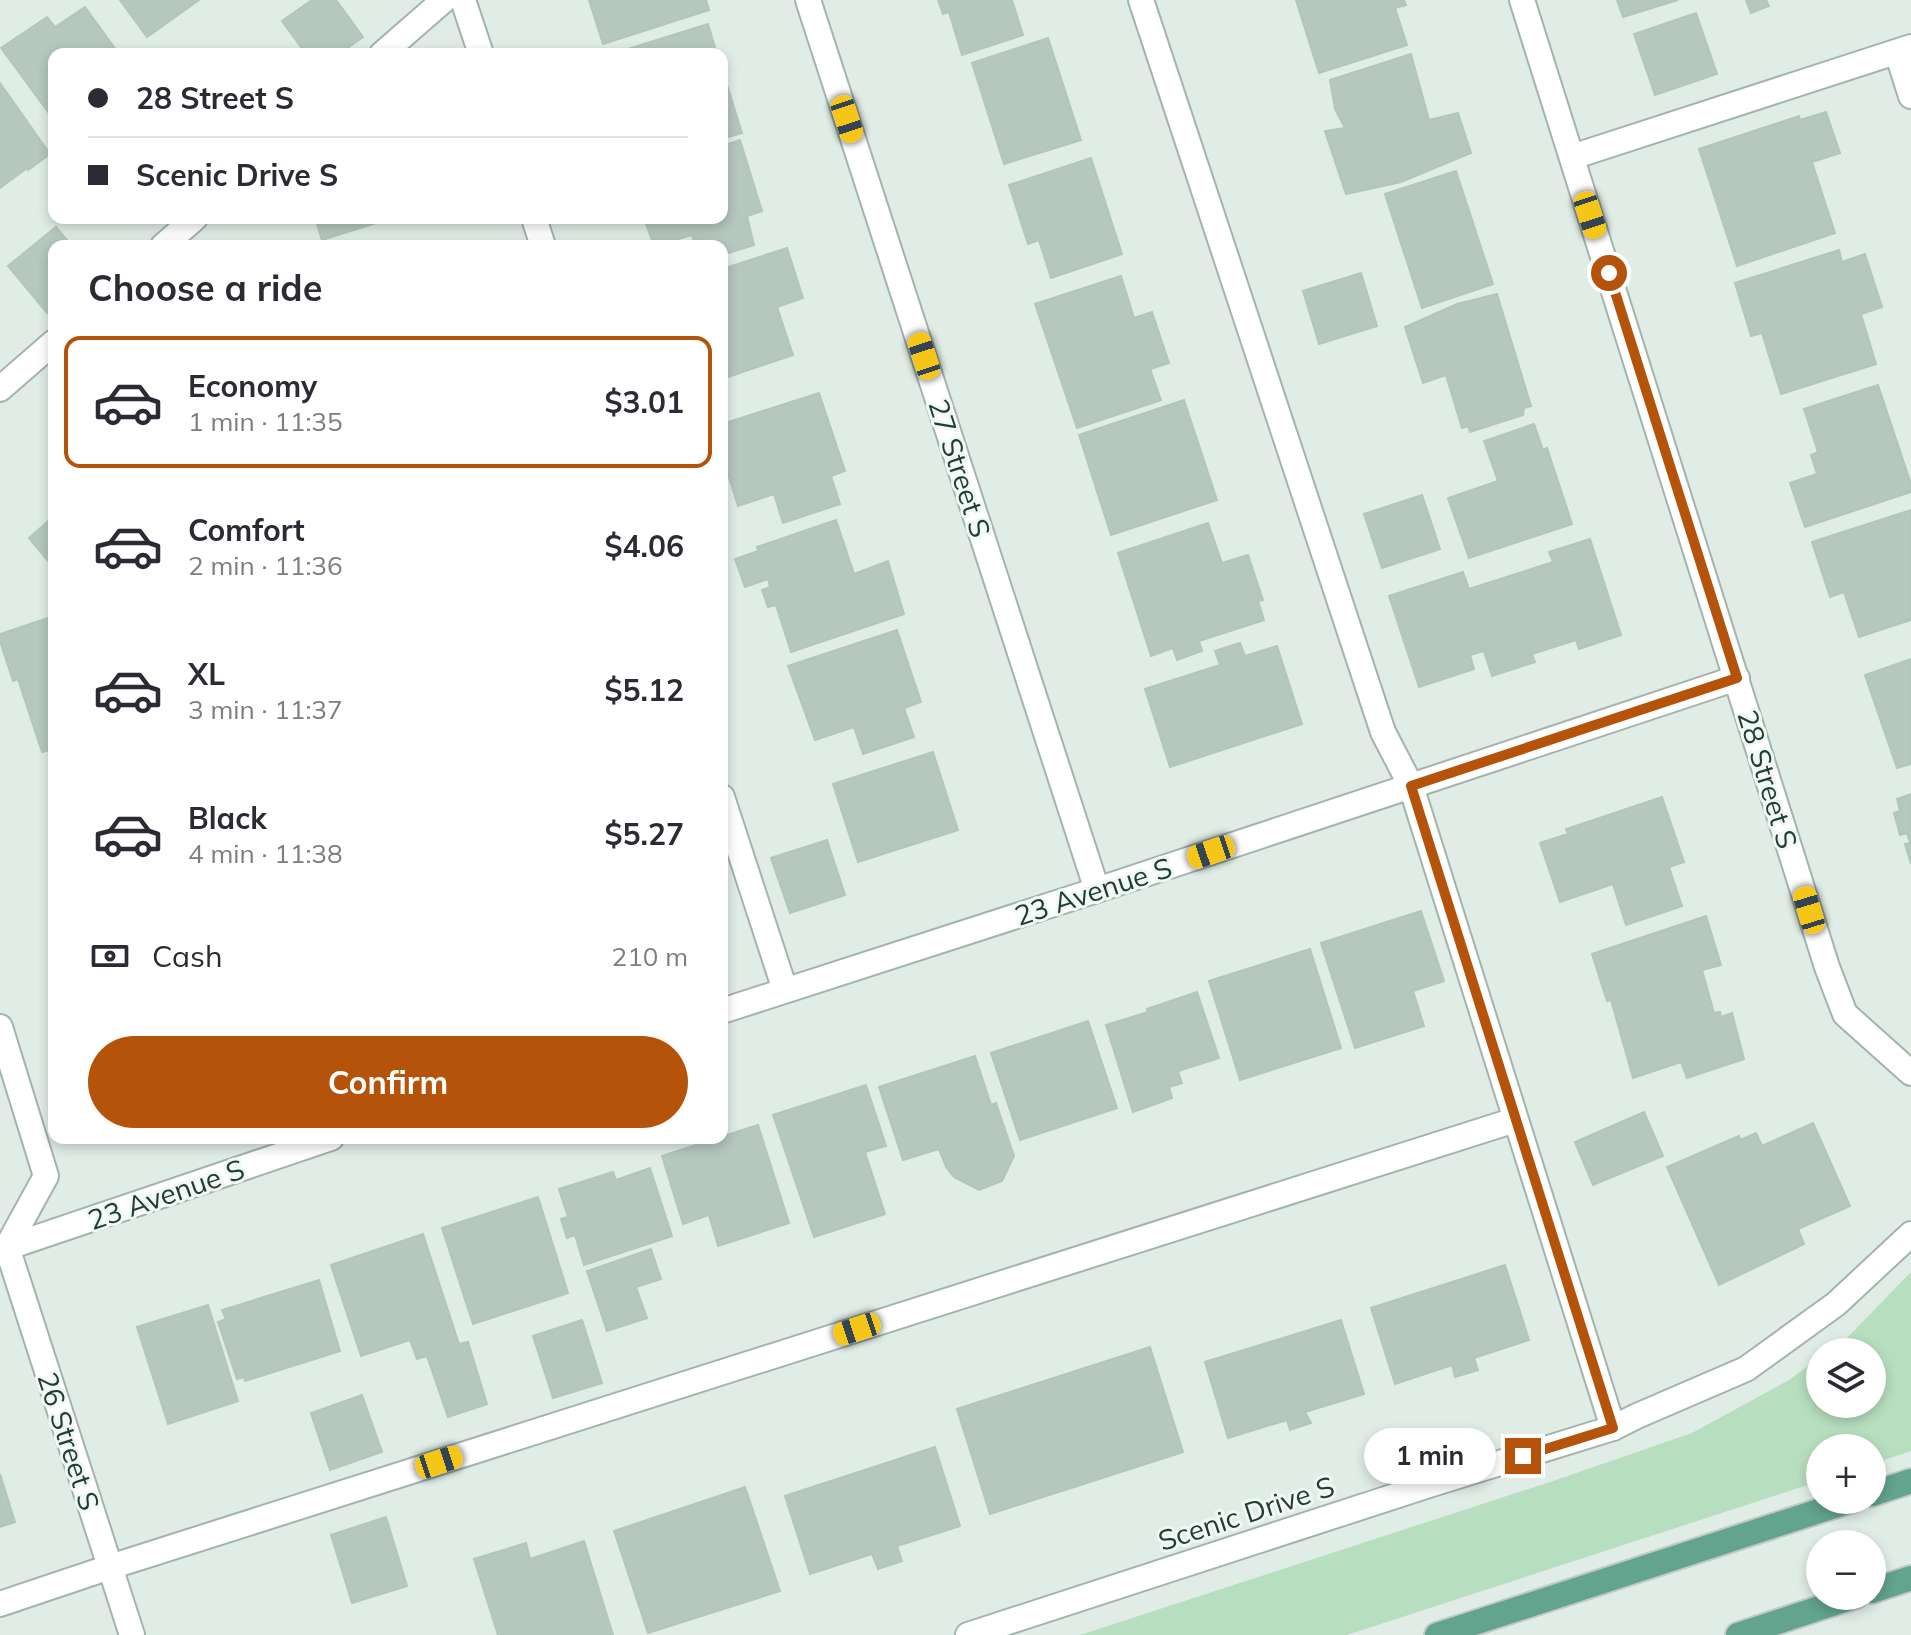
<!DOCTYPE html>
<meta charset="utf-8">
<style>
body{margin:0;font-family:Mulish,sans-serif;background:#f7f7f7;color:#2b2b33;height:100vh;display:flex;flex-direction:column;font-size:30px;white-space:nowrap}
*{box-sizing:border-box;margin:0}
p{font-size:26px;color:#7c7c81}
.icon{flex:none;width:44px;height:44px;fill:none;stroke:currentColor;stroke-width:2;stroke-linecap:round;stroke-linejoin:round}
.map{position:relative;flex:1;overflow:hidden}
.sheet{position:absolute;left:48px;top:240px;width:680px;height:904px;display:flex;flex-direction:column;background:#fff;border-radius:16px;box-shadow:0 4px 12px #0003}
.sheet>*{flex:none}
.banner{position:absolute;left:48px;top:48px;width:680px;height:176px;border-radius:16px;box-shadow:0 4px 12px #0003;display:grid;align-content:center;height:176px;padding:0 40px;background:#fff}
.fabs{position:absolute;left:1806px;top:1338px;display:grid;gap:16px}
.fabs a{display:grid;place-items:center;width:80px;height:80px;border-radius:50%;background:#fff;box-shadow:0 4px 12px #0003;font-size:40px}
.end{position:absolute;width:36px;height:36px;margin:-18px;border:10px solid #b45309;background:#fff;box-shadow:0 0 0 4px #fff}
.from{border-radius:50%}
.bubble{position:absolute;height:56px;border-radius:28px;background:#fff;box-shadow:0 4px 12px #0003;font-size:26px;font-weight:700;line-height:56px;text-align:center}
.car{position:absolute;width:24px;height:48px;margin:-24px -12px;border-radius:10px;box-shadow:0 0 6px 2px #0007;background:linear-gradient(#f5c518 24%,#345 0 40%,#f5c518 0 76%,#345 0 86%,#f5c518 0)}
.banner b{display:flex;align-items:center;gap:28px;height:76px;font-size:30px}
.banner b+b{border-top:2px solid #e1e1e2}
.banner i{width:20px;height:20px;background:#2b2b33}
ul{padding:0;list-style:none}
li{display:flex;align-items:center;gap:24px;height:132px;margin:0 16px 12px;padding:0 24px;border:4px solid transparent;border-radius:16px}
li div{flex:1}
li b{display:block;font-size:30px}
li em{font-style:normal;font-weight:700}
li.current{border-color:#b45309}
li>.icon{width:72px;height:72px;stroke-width:1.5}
h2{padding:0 40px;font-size:36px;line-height:96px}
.pay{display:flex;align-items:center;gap:20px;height:88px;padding:0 40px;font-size:30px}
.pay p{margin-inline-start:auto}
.button{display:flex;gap:16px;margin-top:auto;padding:16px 40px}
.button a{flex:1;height:92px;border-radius:48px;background:#b45309;color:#fff;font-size:32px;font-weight:700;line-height:92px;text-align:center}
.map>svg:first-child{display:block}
</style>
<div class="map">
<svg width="1911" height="1635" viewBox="0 0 1911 1635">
<rect width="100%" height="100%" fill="#e0ece6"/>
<!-- green -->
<path fill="#b7debf" d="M 1911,1272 L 1911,1451 L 1872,1464 L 1872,1448 L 1820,1448 L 1820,1481 L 1347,1635 L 1080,1635 L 1553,1481 L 1692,1433 L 1789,1380 L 1820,1357 L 1820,1404 L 1872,1404 L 1872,1352 L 1827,1352 L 1847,1338 Z"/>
<!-- building -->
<g fill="#b5c7be" stroke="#b2c6bc" stroke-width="2">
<path d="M 120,0 L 199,0 L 147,37 Z"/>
<path d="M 312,0 L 336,0 L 363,37 L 339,54 L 306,54 L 282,21 Z"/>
<path d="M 589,0 L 706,0 L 709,10 L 603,44 Z"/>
<path d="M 938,0 L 1012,0 L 1023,35 L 962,55 L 949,12 L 943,14 Z"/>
<path d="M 1296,0 L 1404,0 L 1406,5 L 1395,8 L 1407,45 L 1319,73 Z"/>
<path d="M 1617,0 L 1678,0 L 1623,17 Z"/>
<path d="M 1746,0 L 1766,0 L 1769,6 L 1751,13 Z"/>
<path d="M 85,7 L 119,54 L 54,54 L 54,120 L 1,48 L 47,17 L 55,27 Z"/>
<path d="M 1696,13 L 1717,74 L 1655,95 L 1634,34 Z"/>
<path d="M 708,24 L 717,54 L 612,54 Z"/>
<path d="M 1048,38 L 1081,140 L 1004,164 L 972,63 Z"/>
<path d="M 1411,54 L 1429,120 L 1458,113 L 1471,153 L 1401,182 L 1346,194 L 1325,131 L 1345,128 L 1335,109 L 1330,80 Z"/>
<path d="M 722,69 L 742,133 L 722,139 Z"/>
<path d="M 0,83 L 50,154 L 28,170 L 27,168 L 0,188 Z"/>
<path d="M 1826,112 L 1840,153 L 1812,162 L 1835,233 L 1737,266 L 1699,149 L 1799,116 L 1800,120 Z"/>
<path d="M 740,140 L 762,211 L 747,216 L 754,245 L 722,255 L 722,246 L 695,246 L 692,235 L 654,246 L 644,218 L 722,218 L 722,146 Z"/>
<path d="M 1091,158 L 1122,254 L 1051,278 L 1039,240 L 1028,244 L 1009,185 Z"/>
<path d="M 1456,171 L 1493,284 L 1422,308 L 1385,194 Z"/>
<path d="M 315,218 L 378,218 L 379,222 L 322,240 Z"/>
<path d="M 56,227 L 72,246 L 54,246 L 54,308 L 47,313 L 8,266 Z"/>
<path d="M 787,248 L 803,298 L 777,307 L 793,355 L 722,379 L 722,269 Z"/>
<path d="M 1839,250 L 1842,262 L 1865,254 L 1882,307 L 1861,314 L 1876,364 L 1781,394 L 1762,333 L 1751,336 L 1735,283 Z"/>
<path d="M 1361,273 L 1377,326 L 1319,344 L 1303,291 Z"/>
<path d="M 1121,276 L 1134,318 L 1152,312 L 1169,363 L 1150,369 L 1161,400 L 1077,428 L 1035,304 Z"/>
<path d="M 1497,294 L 1531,406 L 1524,408 L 1523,415 L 1470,432 L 1468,426 L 1462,428 L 1446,375 L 1423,383 L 1405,327 L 1457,304 Z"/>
<path d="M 1878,385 L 1911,484 L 1911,492 L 1805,527 L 1790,483 L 1817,474 L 1811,455 L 1818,452 L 1804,409 Z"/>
<path d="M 819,393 L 845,471 L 831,476 L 840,504 L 783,523 L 774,494 L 738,506 L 722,455 L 722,424 Z"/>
<path d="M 1184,400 L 1217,500 L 1111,535 L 1079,435 Z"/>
<path d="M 1534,424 L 1543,450 L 1547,448 L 1572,524 L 1469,558 L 1448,498 L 1498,481 L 1484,441 Z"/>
<path d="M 1422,495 L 1440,549 L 1382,568 L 1364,514 Z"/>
<path d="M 1911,510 L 1911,620 L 1859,637 L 1844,592 L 1830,597 L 1812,542 Z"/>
<path d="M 54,516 L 54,568 L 29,538 Z"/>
<path d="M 836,520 L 854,574 L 888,561 L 904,614 L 791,652 L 776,605 L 768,607 L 762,590 L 770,587 L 768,579 L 745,587 L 735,559 L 758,551 L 757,547 Z"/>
<path d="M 1208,523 L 1222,563 L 1248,555 L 1263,600 L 1258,601 L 1264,620 L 1199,641 L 1202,651 L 1177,660 L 1173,648 L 1151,656 L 1118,553 Z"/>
<path d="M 1590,539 L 1621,635 L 1579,649 L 1576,640 L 1532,654 L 1535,662 L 1492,676 L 1484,651 L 1470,655 L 1474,669 L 1419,687 L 1389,596 L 1463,572 L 1469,589 L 1553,562 L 1549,552 Z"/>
<path d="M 54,616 L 54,749 L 42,752 L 18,679 L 13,681 L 0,641 L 0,634 Z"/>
<path d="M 897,630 L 921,702 L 904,708 L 914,737 L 863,754 L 854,727 L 815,740 L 788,666 Z"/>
<path d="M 1240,643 L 1245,656 L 1277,646 L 1302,724 L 1170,767 L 1145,689 L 1220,665 L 1215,651 Z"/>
<path d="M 1911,659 L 1911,764 L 1897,768 L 1865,675 Z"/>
<path d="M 933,752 L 958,830 L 858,862 L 833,784 Z"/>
<path d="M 1911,794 L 1911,864 L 1905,844 L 1910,843 L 1907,833 L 1900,835 L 1894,813 L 1900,811 L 1897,799 Z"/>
<path d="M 1662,797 L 1684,862 L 1669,867 L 1682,906 L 1626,925 L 1613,884 L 1560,902 L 1540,843 L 1568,834 L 1566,829 Z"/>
<path d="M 827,840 L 845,895 L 790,913 L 771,858 Z"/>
<path d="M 1421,911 L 1444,981 L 1413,991 L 1424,1026 L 1355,1048 L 1321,943 Z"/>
<path d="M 1706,916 L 1721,965 L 1702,970 L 1714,1013 L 1720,1012 L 1721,1017 L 1732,1013 L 1744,1059 L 1687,1078 L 1681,1062 L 1633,1078 L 1611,1000 L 1607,1001 L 1592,954 Z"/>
<path d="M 1310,949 L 1341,1048 L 1240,1080 L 1209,981 Z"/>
<path d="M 1197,992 L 1219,1058 L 1178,1071 L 1182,1083 L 1169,1087 L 1172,1098 L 1133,1112 L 1106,1025 L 1148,1012 L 1147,1009 Z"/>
<path d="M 1088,1021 L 1117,1108 L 1020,1140 L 991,1053 Z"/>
<path d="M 975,1056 L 991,1105 L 996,1103 L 1014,1156 L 1002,1181 L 979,1190 L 954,1177 L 946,1167 L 939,1149 L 903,1160 L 879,1087 Z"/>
<path d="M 866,1085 L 886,1146 L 865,1152 L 885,1214 L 814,1237 L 773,1115 Z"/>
<path d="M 1644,1112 L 1663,1156 L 1593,1185 L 1575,1142 Z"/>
<path d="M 1813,1123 L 1850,1206 L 1798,1229 L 1804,1244 L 1719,1285 L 1667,1167 L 1739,1136 L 1740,1140 L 1756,1133 L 1762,1146 Z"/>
<path d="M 758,1125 L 789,1223 L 718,1246 L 709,1215 L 683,1224 L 662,1156 Z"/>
<path d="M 650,1168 L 672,1236 L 584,1265 L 575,1235 L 567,1238 L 561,1219 L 568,1217 L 559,1189 L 613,1172 L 616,1180 Z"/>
<path d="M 538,1197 L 568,1293 L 473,1324 L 442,1228 Z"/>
<path d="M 423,1234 L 459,1344 L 468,1342 L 487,1404 L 448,1417 L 427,1356 L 417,1359 L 410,1340 L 361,1356 L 331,1265 Z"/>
<path d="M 651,1249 L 661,1279 L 636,1287 L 647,1318 L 607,1331 L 587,1271 Z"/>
<path d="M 1505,1265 L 1529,1340 L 1474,1358 L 1478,1370 L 1455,1377 L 1452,1365 L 1395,1384 L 1371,1308 Z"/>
<path d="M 319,1280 L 340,1351 L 245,1381 L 244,1377 L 237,1379 L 218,1322 L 226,1319 L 222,1310 Z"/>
<path d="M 208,1305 L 238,1401 L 168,1424 L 137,1327 Z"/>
<path d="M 582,1320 L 602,1383 L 553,1398 L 533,1336 Z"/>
<path d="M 1341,1320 L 1364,1394 L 1305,1412 L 1311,1423 L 1290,1430 L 1287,1420 L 1228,1438 L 1205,1362 Z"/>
<path d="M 1150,1347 L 1183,1452 L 990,1514 L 957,1409 Z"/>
<path d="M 362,1395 L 382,1452 L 330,1470 L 311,1413 Z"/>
<path d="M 935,1447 L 960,1526 L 897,1546 L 902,1561 L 878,1569 L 872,1554 L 810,1574 L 785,1496 Z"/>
<path d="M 0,1474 L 15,1522 L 0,1527 Z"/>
<path d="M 745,1487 L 780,1591 L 648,1633 L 614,1531 Z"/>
<path d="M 386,1517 L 407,1586 L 352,1603 L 331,1535 Z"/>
<path d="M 584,1541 L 613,1635 L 498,1635 L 474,1559 L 526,1543 L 530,1559 Z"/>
</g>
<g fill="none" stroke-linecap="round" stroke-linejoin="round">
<defs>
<g id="service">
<path d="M 463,0 L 481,54"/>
<path d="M 1141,0 L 1383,732 L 1411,786 L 1613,1428"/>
<path d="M 1897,52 L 1911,96"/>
<path d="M 382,54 L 444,0"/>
<path d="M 1572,157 L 1911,47"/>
<path d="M 534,218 L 543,246"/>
<path d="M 163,246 L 195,218"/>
<path d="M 0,389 L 54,342"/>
<path d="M 722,797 L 785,990"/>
<path d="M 0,1027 L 46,1176 L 7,1247"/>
<path d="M 0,1604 L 110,1567 L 1515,1120"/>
</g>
<g id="minor">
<path d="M 808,0 L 1097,890"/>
<path d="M 1522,0 L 1827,967 L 1845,1014 L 1911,1073"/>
<path d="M 722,1011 L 1097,890 L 1737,678"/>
<path d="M 7,1247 L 132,1635"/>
<path d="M 0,1250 L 331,1138"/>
<path d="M 968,1635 L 1432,1484 L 1613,1428 L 1637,1416 L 1746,1369 L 1836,1304 L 1911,1234"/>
</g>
<g id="primary">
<path d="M 1872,1494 L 1911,1481"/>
<path d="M 1872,1591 L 1911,1578"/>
<path d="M 1437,1635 L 1853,1500"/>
<path d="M 1738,1635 L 1856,1596"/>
</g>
</defs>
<!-- service casing -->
<use href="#service" stroke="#a3b4ad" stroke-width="28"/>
<!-- minor casing -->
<use href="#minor" stroke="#a3b4ad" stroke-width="28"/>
<!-- primary casing -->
<use href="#primary" stroke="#c1c9c6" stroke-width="28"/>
<!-- service -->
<use href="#service" stroke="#fff" stroke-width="24"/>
<!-- minor -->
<use href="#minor" stroke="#fff" stroke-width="24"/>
<!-- primary -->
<use href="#primary" stroke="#62a48e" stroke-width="24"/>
</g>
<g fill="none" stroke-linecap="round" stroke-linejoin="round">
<!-- route -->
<path stroke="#b45309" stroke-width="10" d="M 1523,1456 L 1613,1428 L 1411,786 L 1737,678 L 1609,273"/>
</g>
<g text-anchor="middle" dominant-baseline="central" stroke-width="6" stroke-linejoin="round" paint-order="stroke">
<!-- street labels -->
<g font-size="28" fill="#203d33" stroke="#f1f8f4">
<text transform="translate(960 468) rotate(72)">27 Street S</text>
<text transform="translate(1768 779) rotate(73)">28 Street S</text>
<text transform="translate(1093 891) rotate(-18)">23 Avenue S</text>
<text transform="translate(166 1194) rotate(-19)">23 Avenue S</text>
<text transform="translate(69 1441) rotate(72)">26 Street S</text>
<text transform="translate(1246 1513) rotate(-18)">Scenic Drive S</text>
</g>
</g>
</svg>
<div class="fabs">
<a><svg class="icon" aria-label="layers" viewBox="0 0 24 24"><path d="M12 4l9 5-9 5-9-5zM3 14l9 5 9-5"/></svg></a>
<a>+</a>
<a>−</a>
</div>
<i class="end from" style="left:1609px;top:273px"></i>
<i class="end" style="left:1523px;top:1456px"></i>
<div class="bubble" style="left:1364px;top:1428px;width:132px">1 min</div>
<i class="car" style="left:847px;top:119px;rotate:162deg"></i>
<i class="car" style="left:1590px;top:215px;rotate:162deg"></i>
<i class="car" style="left:924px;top:356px;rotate:342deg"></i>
<i class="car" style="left:1211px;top:852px;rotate:251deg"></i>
<i class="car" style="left:1809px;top:910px;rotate:343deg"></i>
<i class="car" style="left:857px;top:1329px;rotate:252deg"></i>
<i class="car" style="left:439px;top:1462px;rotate:72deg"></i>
<div class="banner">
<b><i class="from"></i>28 Street S</b>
<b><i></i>Scenic Drive S</b>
</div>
<section class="sheet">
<h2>Choose a ride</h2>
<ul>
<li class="current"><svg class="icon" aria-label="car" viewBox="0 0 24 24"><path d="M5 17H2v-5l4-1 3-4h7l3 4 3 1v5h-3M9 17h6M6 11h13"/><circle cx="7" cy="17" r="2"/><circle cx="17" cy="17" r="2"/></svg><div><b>Economy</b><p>1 min · 11:35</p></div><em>$3.01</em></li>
<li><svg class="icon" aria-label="car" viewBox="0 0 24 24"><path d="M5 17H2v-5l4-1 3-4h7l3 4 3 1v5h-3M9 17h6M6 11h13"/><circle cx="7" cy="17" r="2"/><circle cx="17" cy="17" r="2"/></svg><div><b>Comfort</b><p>2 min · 11:36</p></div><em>$4.06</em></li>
<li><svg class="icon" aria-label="car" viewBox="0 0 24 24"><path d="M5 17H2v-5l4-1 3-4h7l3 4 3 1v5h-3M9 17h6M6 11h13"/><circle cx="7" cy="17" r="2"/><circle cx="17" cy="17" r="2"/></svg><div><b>XL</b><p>3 min · 11:37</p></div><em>$5.12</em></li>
<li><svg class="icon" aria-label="car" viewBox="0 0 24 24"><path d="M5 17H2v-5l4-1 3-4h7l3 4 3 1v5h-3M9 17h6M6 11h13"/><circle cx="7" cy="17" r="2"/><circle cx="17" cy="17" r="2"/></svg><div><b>Black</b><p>4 min · 11:38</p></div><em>$5.27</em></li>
</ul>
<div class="pay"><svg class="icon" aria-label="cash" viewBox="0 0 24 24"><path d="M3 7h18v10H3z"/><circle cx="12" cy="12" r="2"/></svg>Cash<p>210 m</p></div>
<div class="button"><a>Confirm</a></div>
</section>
</div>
